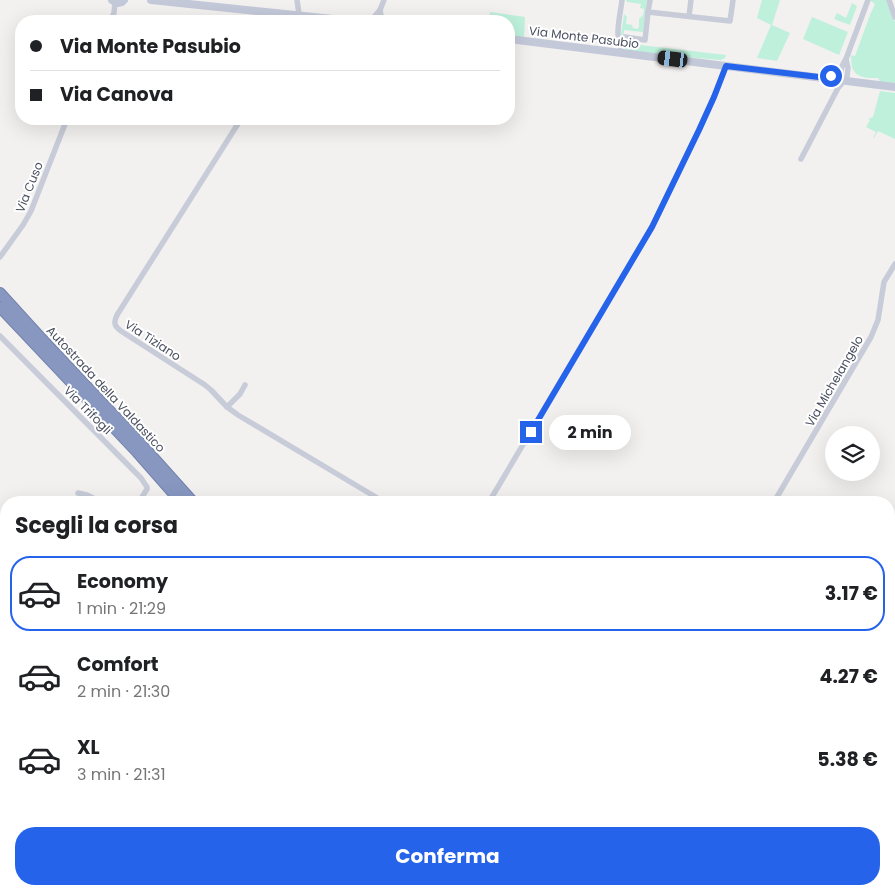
<!DOCTYPE html>
<html lang="it">
<meta charset="utf-8">
<style>
body{margin:0;font-family:Poppins,sans-serif;background:#f2f2f2;color:#202124;height:100vh;display:flex;flex-direction:column;font-size:19px;white-space:nowrap}
*{box-sizing:border-box;margin:0}
p{font-size:16px;color:#757577}
.icon{flex:none;width:28px;height:28px;fill:none;stroke:currentColor;stroke-width:2;stroke-linecap:round;stroke-linejoin:round}
.map{position:relative;flex:1;overflow:hidden}
.drawer{position:absolute;left:0px;top:496px;width:895px;height:399px;display:flex;flex-direction:column;background:#fff;border-radius:20px 20px 0 0;box-shadow:0 5px 20px #0002}
.drawer>*{flex:none}
.banner{position:absolute;left:15px;top:15px;width:500px;height:110px;border-radius:20px;box-shadow:0 5px 20px #0002;display:grid;align-content:center;height:110px;padding:0 15px;background:#fff}
.buttons{position:absolute;left:825px;top:426px;display:grid;gap:10px}
.buttons a{display:grid;place-items:center;width:55px;height:55px;border-radius:50%;background:#fff;box-shadow:0 5px 20px #0002;font-size:25px}
.end{position:absolute;width:22px;height:22px;margin:-11px;border:6px solid #2563eb;background:#fff;box-shadow:0 0 0 2px #fff}
.from{border-radius:50%}
.bubble{position:absolute;height:35px;border-radius:18px;background:#fff;box-shadow:0 5px 20px #0002;font-size:16px;font-weight:700;line-height:35px;text-align:center}
.car{position:absolute;width:15px;height:30px;margin:-15px -8px;border-radius:6px;box-shadow:0 0 4px 1px #0007;background:linear-gradient(#222 24%,#8ab4d8 0 40%,#222 0 76%,#8ab4d8 0 86%,#222 0)}
.banner b{display:flex;align-items:center;gap:18px;height:48px;font-size:19px}
.banner b+b{border-top:1px solid #e0e0e0}
.banner i{width:12px;height:12px;background:#202124}
ul{padding:0;list-style:none}
li{display:flex;align-items:center;gap:15px;height:75px;margin:0 10px 8px;padding:0 5px;border:2px solid transparent;border-radius:20px}
li div{flex:1}
li b{display:block;font-size:19px}
li em{font-style:normal;font-weight:700}
li.selected{border-color:#2563eb}
li>.icon{width:45px;height:45px;stroke-width:1.5}
h2{padding:0 15px;font-size:22px;line-height:60px}
.action{display:flex;gap:10px;margin-top:auto;padding:10px 15px}
.action a{flex:1;height:58px;border-radius:20px;background:#2563eb;color:#fff;font-size:20px;font-weight:700;line-height:58px;text-align:center}
.map>svg:first-child{display:block}
</style>
<div class="map">
<svg width="895" height="894" viewBox="0 0 895 894">
<rect width="100%" height="100%" fill="#f3f1f0"/>
<!-- green -->
<g fill="#bef0dc">
<path d="M 626,0 L 647,0 L 643,32 L 624,30 L 623,43 L 726,55 L 725,58 L 721,60 L 626,52 C 617,42 623,26 624,14 L 627,17 L 626,24 L 632,25 L 633,28 L 637,29 L 639,27 L 639,19 L 643,15 L 644,9 L 640,8 L 641,4 L 627,2 Z"/>
<path d="M 762,0 L 780,0 L 772,25 L 790,33 L 777,61 L 757,58 L 771,25 L 757,18 Z"/>
<path d="M 871,0 L 887,0 L 895,22 L 895,84 L 881,83 L 878,78 C 868,78 856,79 852,67 C 851,62 852,58 850,55 L 855,56 L 870,15 L 875,4 L 871,1 Z"/>
<path d="M 852,3 L 857,6 L 850,25 L 834,19 L 837,13 L 846,18 Z"/>
<path d="M 490,12 L 525,17 L 524,39 L 509,37 L 509,21 L 479,21 L 480,17 L 489,19 Z"/>
<path d="M 812,17 L 848,32 L 839,55 L 803,39 Z"/>
<path d="M 880,91 L 895,93 L 895,139 L 878,131 L 874,138 L 873,138 L 876,132 L 866,127 L 870,120 L 868,119 L 873,117 Z"/>
<path d="M 0,818 L 6,824 L 6,847 L 0,853 Z"/>
</g>
<g fill="none" stroke-linecap="round" stroke-linejoin="round">
<defs>
<g id="trunk">
<path d="M 0,632 L 6,635"/>
<path d="M 579,889 L 591,894"/>
</g>
<g id="motorway">
<path d="M 0,293 L 40,337 L 142,445 L 193,502"/>
<path d="M 0,307 L 137,452 L 181,502"/>
<path d="M 455,889 L 458,894"/>
<path d="M 465,889 L 468,894"/>
</g>
</defs>
<!-- trunk casing -->
<use href="#trunk" stroke="#7282ac" stroke-width="11"/>
<!-- motorway casing -->
<use href="#motorway" stroke="#7282ac" stroke-width="12"/>
<!-- minor -->
<g stroke="#c7ccd8" stroke-width="5.5">
<path d="M 297,0 L 300,21"/>
<path d="M 622,0 C 620,18 613,38 624,54"/>
<path d="M 650,0 L 648,12 L 730,21 L 733,0"/>
<path d="M 889,0 L 895,17"/>
<path d="M 689,16 L 691,0"/>
<path d="M 110,21 L 114,13 L 115,2"/>
<path d="M 368,21 L 374,17 L 380,10"/>
<path d="M 382,21 L 380,10 L 384,0"/>
<path d="M 625,37 L 645,40 L 648,12"/>
<path d="M 846,59 L 868,0"/>
<path d="M 241,119 L 117,315 C 113,323 115,327 121,331 L 205,385 L 211,390 L 227,407 L 238,415 L 384,502"/>
<path d="M 801,159 L 838,88 L 847,77 L 848,68 L 846,59 C 841,67 839,72 843,81"/>
<path d="M 0,257 L 23,225 L 31,211 L 67,119"/>
<path d="M 0,336 L 141,478 L 147,487 L 147,489 L 139,502"/>
<path d="M 227,407 L 240,394 L 245,385"/>
<path d="M 78,493 L 87,495 L 101,502"/>
<path d="M 489,502 L 652,227 L 699,130 L 714,97 L 726,66"/>
<path d="M 774,502 L 871,337 L 878,320 L 884,282 L 895,264"/>
<path d="M 889,722 L 895,725"/>
<path d="M 0,860 L 6,853"/>
<path d="M 289,889 L 293,894"/>
</g>
<!-- secondary -->
<g stroke="#c3c9d9" stroke-width="8">
<path d="M 112,0 L 117,3 L 122,2 L 124,0"/>
<path d="M 151,0 L 352,21"/>
<path d="M 509,39 L 895,87"/>
</g>
<!-- trunk -->
<use href="#trunk" stroke="#9ca8c8" stroke-width="9"/>
<!-- motorway -->
<use href="#motorway" stroke="#8797c0" stroke-width="10"/>
</g>
<g fill="none" stroke-linecap="round" stroke-linejoin="round">
<!-- route -->
<path stroke="#2563eb" stroke-width="6" d="M 531,432 L 652,227 L 699,130 L 714,97 L 726,66 L 827,78 L 831,76"/>
</g>
<g text-anchor="middle" dominant-baseline="central" stroke-width="4" stroke-linejoin="round" paint-order="stroke">
<!-- street labels -->
<g font-size="12" fill="#484f5e" stroke="#fff">
<text transform="translate(584 37) rotate(7)">Via Monte Pasubio</text>
<text transform="translate(29 187) rotate(-68)">Via Cuso</text>
<text transform="translate(153 340) rotate(33)">Via Tiziano</text>
<text transform="translate(834 381) rotate(-60)">Via Michelangelo</text>
<text transform="translate(106 389) rotate(47)">Autostrada della Valdastico</text>
<text transform="translate(88 410) rotate(45)">Via Trifogli</text>
</g>
</g>
</svg>
<div class="buttons">
<a><svg class="icon" aria-label="layers" viewBox="0 0 24 24"><path d="M12 4l9 5-9 5-9-5zM3 14l9 5 9-5"/></svg></a>
</div>
<i class="end from" style="left:831px;top:76px"></i>
<i class="end" style="left:531px;top:432px"></i>
<div class="bubble" style="left:549px;top:415px;width:82px">2 min</div>
<i class="car" style="left:673px;top:59px;rotate:277deg"></i>
<div class="banner">
<b><i class="from"></i>Via Monte Pasubio</b>
<b><i></i>Via Canova</b>
</div>
<section class="drawer">
<h2>Scegli la corsa</h2>
<ul>
<li class="selected"><svg class="icon" aria-label="car" viewBox="0 0 24 24"><path d="M5 17H2v-5l4-1 3-4h7l3 4 3 1v5h-3M9 17h6M6 11h13"/><circle cx="7" cy="17" r="2"/><circle cx="17" cy="17" r="2"/></svg><div><b>Economy</b><p>1 min · 21:29</p></div><em>3.17 €</em></li>
<li><svg class="icon" aria-label="car" viewBox="0 0 24 24"><path d="M5 17H2v-5l4-1 3-4h7l3 4 3 1v5h-3M9 17h6M6 11h13"/><circle cx="7" cy="17" r="2"/><circle cx="17" cy="17" r="2"/></svg><div><b>Comfort</b><p>2 min · 21:30</p></div><em>4.27 €</em></li>
<li><svg class="icon" aria-label="car" viewBox="0 0 24 24"><path d="M5 17H2v-5l4-1 3-4h7l3 4 3 1v5h-3M9 17h6M6 11h13"/><circle cx="7" cy="17" r="2"/><circle cx="17" cy="17" r="2"/></svg><div><b>XL</b><p>3 min · 21:31</p></div><em>5.38 €</em></li>
</ul>
<div class="action"><a>Conferma</a></div>
</section>
</div>
